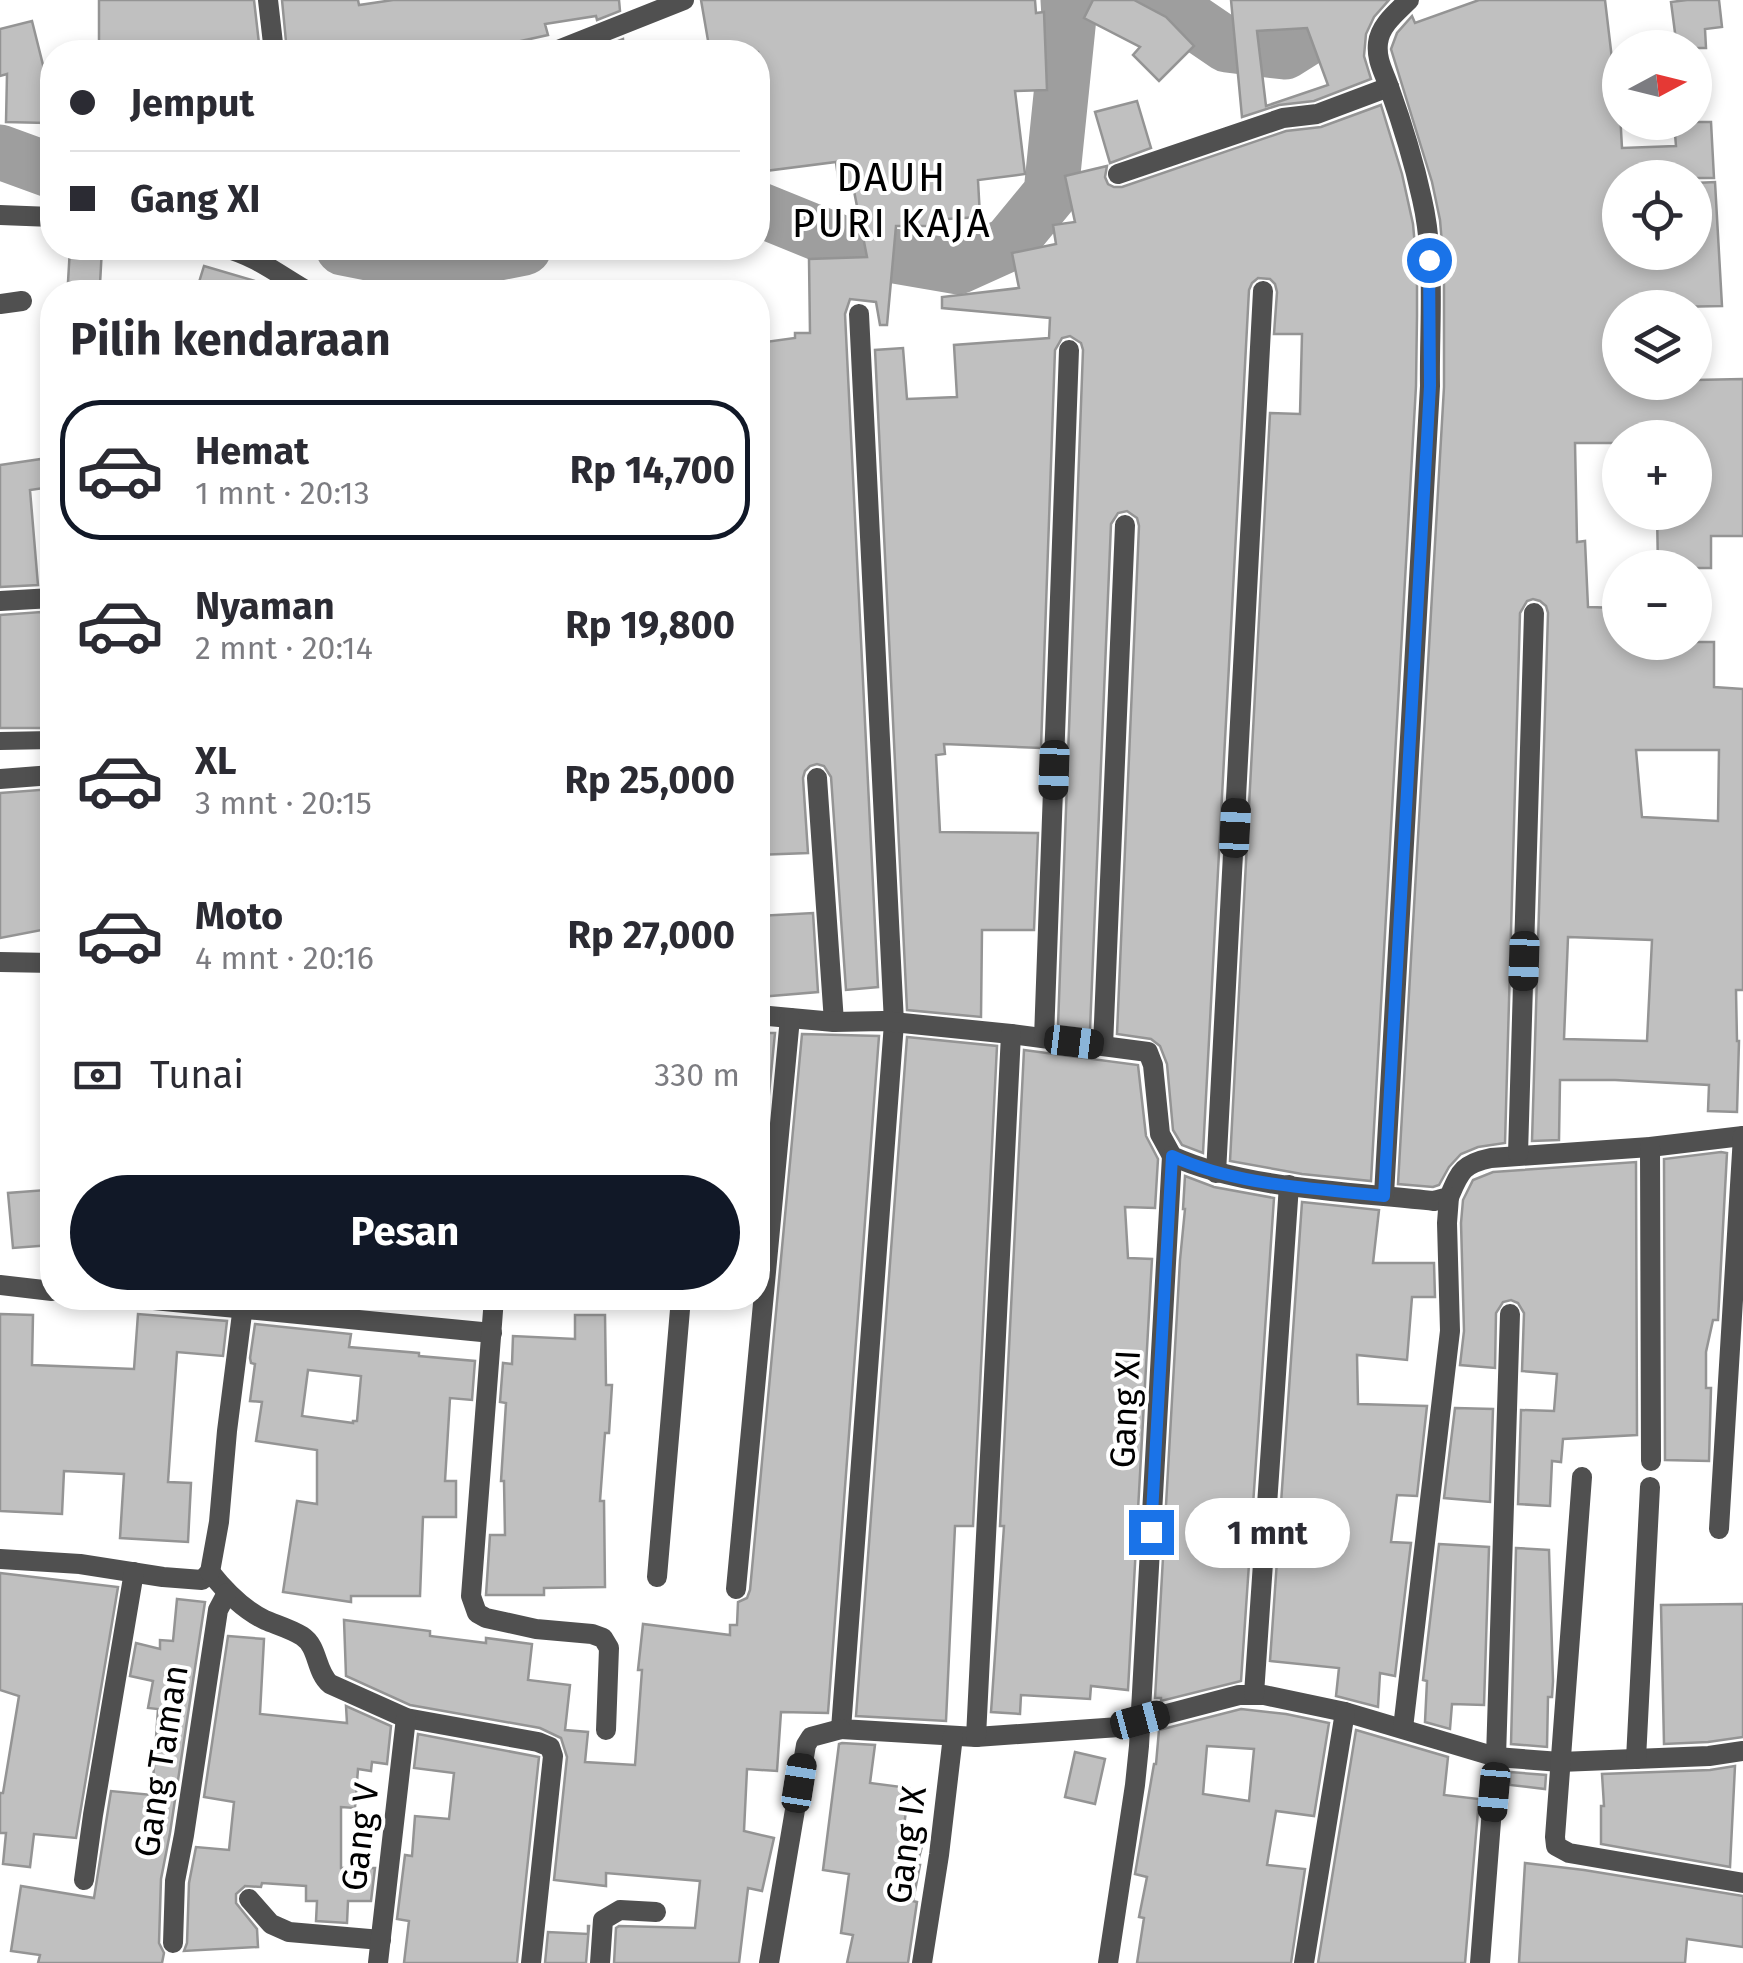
<!DOCTYPE html>
<html lang="id">
<meta charset="utf-8">
<style>
body{margin:0;font-family:"Fira Sans",sans-serif;background:#f2f2f3;color:#2b2b33;height:100vh;display:flex;flex-direction:column;font-size:38px;white-space:nowrap}
*{box-sizing:border-box;margin:0}
p{font-size:32px;color:#7c7c81}
.icon{flex:none;width:55px;height:55px;fill:none;stroke:currentColor;stroke-width:2;stroke-linecap:round;stroke-linejoin:round}
.map{position:relative;flex:1;overflow:hidden}
.side{position:absolute;left:40px;top:280px;width:730px;height:1030px;display:flex;flex-direction:column;background:#fff;border-radius:40px;box-shadow:0 5px 15px #0003}
.side>*{flex:none}
.hud{position:absolute;left:40px;top:40px;width:730px;height:220px;border-radius:40px;box-shadow:0 5px 15px #0003;display:grid;align-content:center;height:220px;padding:0 30px;background:#fff}
.needle{width:65px;rotate:83deg}
.tools{position:absolute;left:1602px;top:30px;display:grid;gap:20px}
.tools a{display:grid;place-items:center;width:110px;height:110px;border-radius:50%;background:#fff;box-shadow:0 5px 15px #0003;font-size:50px}
.end{position:absolute;width:45px;height:45px;margin:-22px;border:12px solid #1a73e8;background:#fff;box-shadow:0 0 0 5px #fff}
.from{border-radius:50%}
.bubble{position:absolute;height:70px;border-radius:35px;background:#fff;box-shadow:0 5px 15px #0003;font-size:32px;font-weight:700;line-height:70px;text-align:center}
.car{position:absolute;width:30px;height:60px;margin:-30px -15px;border-radius:12px;box-shadow:0 0 8px 2px #0007;background:linear-gradient(#222 24%,#8ab4d8 0 40%,#222 0 76%,#8ab4d8 0 86%,#222 0)}
.hud b{display:flex;align-items:center;gap:35px;height:95px;font-size:38px}
.hud b+b{border-top:2px solid #e1e1e2}
.hud i{width:25px;height:25px;background:#2b2b33}
ul{padding:0;list-style:none}
li{display:flex;align-items:center;gap:30px;height:140px;margin:0 20px 15px;padding:0 10px;border:5px solid transparent;border-radius:40px}
li div{flex:1}
li b{display:block;font-size:38px}
li em{font-style:normal;font-weight:700}
li.active{border-color:#111827}
li>.icon{width:90px;height:90px;stroke-width:1.5}
h2{padding:0 30px;font-size:45px;line-height:120px}
.pay{display:flex;align-items:center;gap:25px;height:110px;padding:0 30px;font-size:38px}
.pay p{margin-inline-start:auto}
.cta{display:flex;gap:20px;margin-top:auto;padding:20px 30px}
.cta a{flex:1;height:115px;border-radius:60px;background:#111827;color:#fff;font-size:40px;font-weight:700;line-height:115px;text-align:center}
.map>svg:first-child{display:block}
</style>
<div class="map">
<svg width="1743" height="1963" viewBox="0 0 1743 1963">
<rect width="100%" height="100%" fill="#fff"/>
<g fill="none" stroke-linecap="round" stroke-linejoin="round">
<!-- river -->
<g stroke="#9e9e9e" stroke-width="55">
<path d="M 1161,0 L 1227,45 L 1285,52 L 1320,30 L 1350,0"/>
<path d="M 0,152 L 52,171"/>
<path d="M 758,209 L 859,250 L 958,267 L 1009,244 L 1051,193 L 1069,17 L 1068,0"/>
<path d="M 343,248 L 434,266 L 524,248"/>
</g>
</g>
<!-- building -->
<g fill="#c0c0c0" stroke="#949494" stroke-width="2.5" fill-rule="evenodd">
<path d="M 99,0 L 254,0 L 260,52 L 99,52 Z"/>
<path d="M 282,0 L 358,0 L 359,5 L 393,0 L 619,0 L 620,11 L 597,20 L 596,16 L 545,24 L 548,35 L 521,41 L 523,48 L 507,52 L 426,52 L 424,46 L 376,52 L 287,52 Z"/>
<path d="M 701,0 L 1035,0 L 1036,13 L 1044,12 L 1047,90 L 1015,91 L 1025,174 L 978,180 L 980,217 L 930,220 L 930,226 L 896,226 L 887,325 L 880,325 L 876,302 L 850,299 L 845,314 L 878,987 L 846,990 L 831,777 L 824,766 L 817,764 L 810,766 L 805,771 L 803,778 L 808,853 L 758,855 L 758,343 L 795,338 L 795,333 L 810,333 L 809,259 L 867,257 L 854,191 L 840,193 L 836,162 L 765,171 L 758,110 L 758,52 L 710,52 Z"/>
<path d="M 1093,0 L 1134,0 L 1166,17 L 1194,46 L 1159,81 L 1133,55 L 1140,47 L 1084,18 Z"/>
<path d="M 1231,0 L 1389,0 L 1374,17 L 1366,34 L 1364,56 L 1371,79 L 1314,101 L 1279,105 L 1242,117 ZM 1307,28 L 1328,85 L 1266,106 L 1257,31 Z"/>
<path d="M 1479,0 L 1605,0 L 1612,59 L 1617,58 L 1622,148 L 1676,146 L 1674,122 L 1711,122 L 1714,178 L 1620,178 L 1620,252 L 1695,252 L 1695,183 L 1715,182 L 1722,306 L 1620,308 L 1620,382 L 1695,382 L 1695,380 L 1743,379 L 1743,536 L 1711,536 L 1711,568 L 1658,568 L 1657,512 L 1695,512 L 1695,438 L 1620,438 L 1620,443 L 1575,443 L 1577,542 L 1585,541 L 1588,607 L 1620,608 L 1620,642 L 1714,642 L 1714,687 L 1743,689 L 1743,990 L 1736,990 L 1737,1041 L 1739,1041 L 1737,1112 L 1708,1111 L 1709,1085 L 1615,1080 L 1560,1080 L 1559,1140 L 1532,1141 L 1548,613 L 1546,606 L 1540,601 L 1533,599 L 1527,601 L 1520,613 L 1505,1143 L 1478,1147 L 1461,1154 L 1449,1167 L 1439,1185 L 1433,1187 L 1398,1184 L 1444,387 L 1444,268 L 1440,220 L 1432,182 L 1391,49 L 1397,33 L 1412,16 L 1415,23 ZM 1636,750 L 1719,750 L 1718,821 L 1642,817 ZM 1568,937 L 1652,940 L 1647,1041 L 1564,1039 Z"/>
<path d="M 1687,0 L 1719,0 L 1722,27 L 1705,29 L 1706,48 L 1677,48 L 1671,2 Z"/>
<path d="M 32,21 L 48,85 L 47,123 L 6,122 L 7,74 L 0,76 L 0,29 Z"/>
<path d="M 623,39 L 624,52 L 601,52 L 600,48 Z"/>
<path d="M 1137,101 L 1151,148 L 1110,163 L 1095,112 Z"/>
<path d="M 1381,105 L 1402,174 L 1413,224 L 1417,269 L 1417,316 L 1416,386 L 1371,1181 L 1302,1174 L 1230,1161 L 1270,413 L 1300,414 L 1302,334 L 1274,334 L 1277,292 L 1275,284 L 1270,279 L 1258,278 L 1252,283 L 1249,290 L 1203,1153 L 1182,1145 L 1173,1130 L 1167,1064 L 1160,1046 L 1151,1039 L 1117,1034 L 1139,526 L 1137,518 L 1127,511 L 1118,513 L 1111,524 L 1090,1030 L 1058,1026 L 1083,350 L 1081,343 L 1070,336 L 1062,338 L 1055,350 L 1041,748 L 944,744 L 945,754 L 936,755 L 940,832 L 1038,833 L 1034,930 L 982,930 L 981,1017 L 907,1010 L 875,350 L 903,348 L 907,399 L 957,397 L 954,345 L 1049,338 L 1050,318 L 942,308 L 942,297 L 1019,288 L 1012,253 L 1056,244 L 1053,225 L 1075,222 L 1065,176 L 1107,166 L 1105,177 L 1108,184 L 1114,187 L 1122,187 L 1286,131 L 1321,127 Z"/>
<path d="M 70,248 L 102,248 L 100,284 L 68,282 Z"/>
<path d="M 204,266 L 272,286 L 271,292 L 196,292 Z"/>
<path d="M 41,459 L 44,488 L 30,490 L 38,585 L 0,587 L 0,465 Z"/>
<path d="M 41,612 L 46,652 L 52,650 L 52,728 L 0,728 L 0,615 Z"/>
<path d="M 52,789 L 52,838 L 42,840 L 52,902 L 52,928 L 0,938 L 0,793 Z"/>
<path d="M 813,913 L 818,992 L 758,997 L 758,916 Z"/>
<path d="M 758,1033 L 775,1033 L 759,1195 L 758,1195 Z"/>
<path d="M 802,1034 L 879,1036 L 828,1713 L 781,1712 L 777,1771 L 747,1769 L 744,1831 L 774,1838 L 762,1891 L 748,1888 L 739,1963 L 614,1963 L 616,1928 L 619,1926 L 695,1928 L 700,1881 L 606,1873 L 606,1886 L 554,1880 L 567,1757 L 561,1738 L 540,1728 L 410,1705 L 346,1676 L 344,1620 L 430,1631 L 430,1636 L 486,1643 L 486,1638 L 532,1644 L 528,1680 L 570,1685 L 565,1730 L 588,1732 L 585,1762 L 635,1765 L 642,1670 L 638,1670 L 643,1624 L 730,1635 L 730,1625 L 737,1625 L 738,1602 L 747,1598 L 750,1590 Z"/>
<path d="M 907,1037 L 997,1046 L 973,1526 L 955,1526 L 946,1721 L 856,1716 Z"/>
<path d="M 1024,1050 L 1138,1065 L 1146,1136 L 1158,1159 L 1155,1208 L 1125,1207 L 1128,1258 L 1152,1259 L 1128,1690 L 1091,1686 L 1090,1699 L 1021,1695 L 1020,1714 L 991,1712 L 1004,1526 L 1000,1526 Z"/>
<path d="M 1721,1152 L 1727,1153 L 1718,1320 L 1713,1320 L 1706,1352 L 1706,1388 L 1711,1388 L 1709,1461 L 1665,1460 L 1664,1159 Z"/>
<path d="M 1636,1162 L 1637,1435 L 1563,1439 L 1561,1462 L 1552,1461 L 1550,1506 L 1518,1504 L 1521,1410 L 1554,1411 L 1557,1374 L 1522,1371 L 1524,1313 L 1518,1303 L 1511,1300 L 1503,1302 L 1496,1313 L 1495,1368 L 1460,1365 L 1464,1331 L 1461,1223 L 1463,1200 L 1473,1180 L 1493,1172 Z"/>
<path d="M 1185,1176 L 1214,1187 L 1274,1198 L 1241,1681 L 1161,1701 L 1161,1698 L 1155,1698 L 1180,1260 L 1185,1209 L 1183,1209 Z"/>
<path d="M 46,1190 L 51,1245 L 13,1248 L 8,1193 Z"/>
<path d="M 1302,1202 L 1379,1210 L 1373,1263 L 1434,1263 L 1435,1297 L 1412,1297 L 1407,1360 L 1357,1355 L 1358,1404 L 1427,1406 L 1417,1496 L 1397,1495 L 1391,1542 L 1411,1543 L 1395,1676 L 1380,1673 L 1378,1707 L 1336,1696 L 1339,1668 L 1270,1661 Z"/>
<path d="M 270,1298 L 332,1298 L 332,1304 Z"/>
<path d="M 0,1314 L 33,1315 L 32,1365 L 134,1369 L 138,1314 L 227,1321 L 223,1356 L 177,1352 L 168,1482 L 191,1483 L 188,1542 L 120,1538 L 124,1474 L 64,1471 L 62,1514 L 0,1511 Z"/>
<path d="M 575,1315 L 605,1315 L 606,1385 L 612,1385 L 609,1433 L 605,1433 L 600,1501 L 604,1501 L 605,1587 L 544,1588 L 544,1595 L 486,1595 L 490,1535 L 505,1535 L 504,1481 L 501,1481 L 506,1403 L 500,1402 L 503,1363 L 512,1364 L 513,1336 L 575,1339 Z"/>
<path d="M 255,1324 L 351,1334 L 349,1347 L 419,1353 L 419,1356 L 475,1361 L 472,1400 L 450,1398 L 445,1481 L 456,1481 L 456,1517 L 423,1517 L 420,1596 L 351,1596 L 351,1602 L 283,1592 L 297,1501 L 317,1504 L 317,1450 L 256,1441 L 262,1402 L 250,1401 L 255,1364 L 251,1363 L 250,1358 ZM 308,1370 L 361,1376 L 357,1421 L 353,1421 L 353,1423 L 302,1416 Z"/>
<path d="M 1455,1408 L 1493,1409 L 1490,1502 L 1444,1498 Z"/>
<path d="M 1439,1544 L 1489,1547 L 1484,1705 L 1452,1704 L 1450,1729 L 1425,1722 L 1427,1681 L 1423,1680 Z"/>
<path d="M 1516,1548 L 1549,1550 L 1553,1681 L 1552,1697 L 1548,1697 L 1547,1747 L 1511,1744 Z"/>
<path d="M 0,1573 L 118,1587 L 76,1838 L 34,1834 L 30,1867 L 3,1864 L 6,1833 L 0,1833 L 0,1793 L 3,1793 L 19,1696 L 0,1690 Z"/>
<path d="M 177,1599 L 205,1602 L 170,1833 L 161,1879 L 159,1943 L 164,1953 L 162,1963 L 38,1963 L 40,1955 L 11,1951 L 21,1886 L 94,1898 L 111,1791 L 152,1795 L 158,1709 L 148,1708 L 153,1681 L 130,1676 L 136,1643 L 160,1649 L 160,1640 L 173,1641 Z"/>
<path d="M 1743,1604 L 1743,1737 L 1708,1742 L 1664,1744 L 1661,1605 Z"/>
<path d="M 228,1636 L 264,1639 L 260,1714 L 347,1723 L 346,1706 L 391,1726 L 387,1764 L 372,1762 L 371,1771 L 358,1769 L 355,1808 L 341,1807 L 341,1868 L 375,1868 L 371,1901 L 348,1901 L 347,1923 L 316,1921 L 317,1901 L 306,1901 L 306,1886 L 262,1883 L 261,1887 L 245,1886 L 236,1894 L 236,1903 L 257,1929 L 258,1947 L 184,1951 L 187,1943 L 189,1883 L 196,1847 L 229,1850 L 234,1802 L 204,1797 Z"/>
<path d="M 1241,1709 L 1286,1714 L 1329,1723 L 1314,1816 L 1276,1811 L 1267,1865 L 1305,1869 L 1291,1963 L 1137,1963 L 1144,1918 L 1139,1917 L 1147,1877 L 1135,1874 L 1154,1764 L 1156,1764 L 1159,1730 ZM 1207,1746 L 1254,1749 L 1249,1801 L 1203,1794 Z"/>
<path d="M 1356,1730 L 1448,1757 L 1444,1795 L 1479,1799 L 1465,1963 L 1318,1963 Z"/>
<path d="M 418,1734 L 539,1757 L 517,1963 L 404,1963 L 409,1921 L 397,1919 L 405,1855 L 412,1856 L 415,1816 L 449,1819 L 454,1773 L 414,1768 Z"/>
<path d="M 842,1743 L 875,1745 L 870,1783 L 909,1788 L 903,1834 L 924,1839 L 917,1865 L 920,1865 L 913,1901 L 917,1902 L 908,1963 L 847,1963 L 853,1935 L 841,1933 L 849,1874 L 823,1870 L 839,1744 Z"/>
<path d="M 1075,1752 L 1105,1759 L 1095,1804 L 1065,1797 Z"/>
<path d="M 1735,1766 L 1730,1867 L 1601,1844 L 1601,1806 L 1604,1806 L 1602,1774 L 1710,1770 Z"/>
<path d="M 1510,1772 L 1546,1775 L 1545,1789 L 1510,1785 Z"/>
<path d="M 1525,1863 L 1584,1870 L 1743,1896 L 1743,1947 L 1687,1939 L 1685,1963 L 1519,1963 Z"/>
<path d="M 588,1926 L 589,1926 L 586,1963 L 545,1963 L 548,1932 L 588,1934 Z"/>
</g>
<g fill="none" stroke-linecap="round" stroke-linejoin="round">
<!-- service -->
<path stroke="#505050" stroke-width="18" d="M 0,741 L 52,740"/>
<!-- minor -->
<g stroke="#505050" stroke-width="20">
<path d="M 268,0 L 274,52"/>
<path d="M 553,52 L 684,0"/>
<path d="M 1118,174 L 1283,118 L 1317,114 L 1389,87"/>
<path d="M 0,215 L 52,217"/>
<path d="M 224,248 C 255,255 282,277 309,292"/>
<path d="M 0,304 L 22,301"/>
<path d="M 859,314 L 894,1023 L 841,1729 L 976,1737 L 1119,1727 L 1140,1721 L 1239,1695 L 1264,1695 L 1345,1712 L 1496,1757 L 1560,1762 L 1709,1756 L 1743,1751"/>
<path d="M 0,601 L 52,598"/>
<path d="M 817,778 L 834,1022"/>
<path d="M 0,779 L 52,775"/>
<path d="M 0,962 L 52,963"/>
<path d="M 758,1015 L 834,1022 L 883,1021 L 1011,1034 L 1148,1052 L 1153,1065 L 1160,1134 L 1172,1156 C 1244,1189 1354,1192 1434,1201 L 1449,1197 C 1460,1172 1462,1164 1491,1158 L 1650,1147 L 1743,1136"/>
<path d="M 1044,1038 L 1069,350"/>
<path d="M 1103,1046 L 1125,525"/>
<path d="M 1650,1147 L 1651,1461"/>
<path d="M 1518,1154 L 1534,613"/>
<path d="M 1216,1173 L 1263,291"/>
<path d="M 1384,1195 L 1430,386 C 1429,325 1436,259 1422,199 C 1414,162 1402,123 1389,87 C 1384,72 1376,60 1378,43 C 1380,25 1397,12 1409,0"/>
<path d="M 0,1285 L 52,1291"/>
<path d="M 133,1298 L 492,1333"/>
<path d="M 494,1298 L 471,1596 L 477,1613 L 486,1618 L 536,1629 L 592,1634 L 603,1638 L 609,1648 L 606,1730"/>
<path d="M 1582,1477 L 1555,1837 L 1556,1846 L 1569,1853 L 1743,1883"/>
<path d="M 1719,1529 L 1743,1136"/>
<path d="M 0,1559 L 80,1564 L 163,1577 L 202,1580 L 210,1572"/>
<path d="M 210,1572 C 225,1591 242,1609 265,1620 C 277,1625 291,1629 302,1636 C 319,1647 315,1671 330,1684 L 406,1718 L 538,1742 L 550,1747 L 553,1756 L 531,1963"/>
<path d="M 210,1572 L 219,1522 L 227,1431 L 244,1298"/>
<path d="M 657,1577 L 681,1298"/>
<path d="M 736,1589 L 790,1018"/>
<path d="M 1254,1694 L 1289,1185"/>
<path d="M 1403,1728 L 1450,1331 L 1447,1223 L 1449,1197"/>
<path d="M 976,1737 L 1011,1034"/>
<path d="M 1636,1759 L 1650,1487"/>
<path d="M 84,1880 L 93,1815 L 134,1572"/>
<path d="M 249,1899 L 271,1924 L 289,1932 L 381,1940"/>
<path d="M 173,1943 L 175,1881 L 184,1835 L 218,1610 L 227,1593"/>
<path d="M 378,1963 L 406,1718"/>
<path d="M 600,1963 L 603,1920 L 620,1910 L 656,1912"/>
<path d="M 769,1963 L 806,1745 L 811,1737 L 841,1729"/>
<path d="M 922,1963 L 939,1855 L 953,1736"/>
<path d="M 1108,1963 L 1135,1785 L 1139,1746 L 1172,1156"/>
<path d="M 1304,1963 L 1345,1712"/>
<path d="M 1480,1963 L 1496,1757 L 1510,1314"/>
</g>
</g>
<g fill="none" stroke-linecap="round" stroke-linejoin="round">
<!-- route -->
<path stroke="#1a73e8" stroke-width="12" d="M 1151,1532 L 1172,1156 C 1237,1186 1314,1188 1384,1196 L 1430,386 L 1429,260"/>
</g>
<g text-anchor="middle" dominant-baseline="central" stroke-width="8" stroke-linejoin="round" paint-order="stroke">
<!-- street labels -->
<g font-size="35" fill="#000" stroke="#fff">
<text transform="translate(1125 1409) rotate(-87)">Gang XI</text>
<text transform="translate(161 1761) rotate(-81)">Gang Taman</text>
<text transform="translate(360 1837) rotate(-83)">Gang V</text>
<text transform="translate(906 1845) rotate(-82)">Gang IX</text>
</g>
<!-- quarter labels -->
<g font-size="40" letter-spacing="2.5" fill="#000" stroke="#fff">
<text x="892" y="178">DAUH<tspan x="892" dy="46">PURI KAJA</tspan></text>
</g>
</g>
</svg>
<div class="tools">
<a><svg class="needle" viewBox="-14 -14 28 28"><path d="M0-13l5 13h-10z" fill="#e53935"/><path d="M0 13l5-13h-10z" fill="#7c7c81"/></svg></a>
<a><svg class="icon" aria-label="locate" viewBox="0 0 24 24"><circle cx="12" cy="12" r="6"/><path d="M12 2v4M12 18v4M2 12h4M18 12h4"/></svg></a>
<a><svg class="icon" aria-label="layers" viewBox="0 0 24 24"><path d="M12 4l9 5-9 5-9-5zM3 14l9 5 9-5"/></svg></a>
<a>+</a>
<a>−</a>
</div>
<i class="end from" style="left:1429px;top:260px"></i>
<i class="end" style="left:1151px;top:1532px"></i>
<div class="bubble" style="left:1185px;top:1498px;width:165px">1 mnt</div>
<i class="car" style="left:1054px;top:770px;rotate:182deg"></i>
<i class="car" style="left:1235px;top:828px;rotate:3deg"></i>
<i class="car" style="left:1524px;top:961px;rotate:182deg"></i>
<i class="car" style="left:1074px;top:1042px;rotate:97deg"></i>
<i class="car" style="left:1140px;top:1720px;rotate:75deg"></i>
<i class="car" style="left:799px;top:1783px;rotate:9deg"></i>
<i class="car" style="left:1494px;top:1792px;rotate:185deg"></i>
<div class="hud">
<b><i class="from"></i>Jemput</b>
<b><i></i>Gang XI</b>
</div>
<section class="side">
<h2>Pilih kendaraan</h2>
<ul>
<li class="active"><svg class="icon" aria-label="car" viewBox="0 0 24 24"><path d="M5 17H2v-5l4-1 3-4h7l3 4 3 1v5h-3M9 17h6M6 11h13"/><circle cx="7" cy="17" r="2"/><circle cx="17" cy="17" r="2"/></svg><div><b>Hemat</b><p>1 mnt · 20:13</p></div><em>Rp 14,700</em></li>
<li><svg class="icon" aria-label="car" viewBox="0 0 24 24"><path d="M5 17H2v-5l4-1 3-4h7l3 4 3 1v5h-3M9 17h6M6 11h13"/><circle cx="7" cy="17" r="2"/><circle cx="17" cy="17" r="2"/></svg><div><b>Nyaman</b><p>2 mnt · 20:14</p></div><em>Rp 19,800</em></li>
<li><svg class="icon" aria-label="car" viewBox="0 0 24 24"><path d="M5 17H2v-5l4-1 3-4h7l3 4 3 1v5h-3M9 17h6M6 11h13"/><circle cx="7" cy="17" r="2"/><circle cx="17" cy="17" r="2"/></svg><div><b>XL</b><p>3 mnt · 20:15</p></div><em>Rp 25,000</em></li>
<li><svg class="icon" aria-label="car" viewBox="0 0 24 24"><path d="M5 17H2v-5l4-1 3-4h7l3 4 3 1v5h-3M9 17h6M6 11h13"/><circle cx="7" cy="17" r="2"/><circle cx="17" cy="17" r="2"/></svg><div><b>Moto</b><p>4 mnt · 20:16</p></div><em>Rp 27,000</em></li>
</ul>
<div class="pay"><svg class="icon" aria-label="cash" viewBox="0 0 24 24"><path d="M3 7h18v10H3z"/><circle cx="12" cy="12" r="2"/></svg>Tunai<p>330 m</p></div>
<div class="cta"><a>Pesan</a></div>
</section>
</div>
